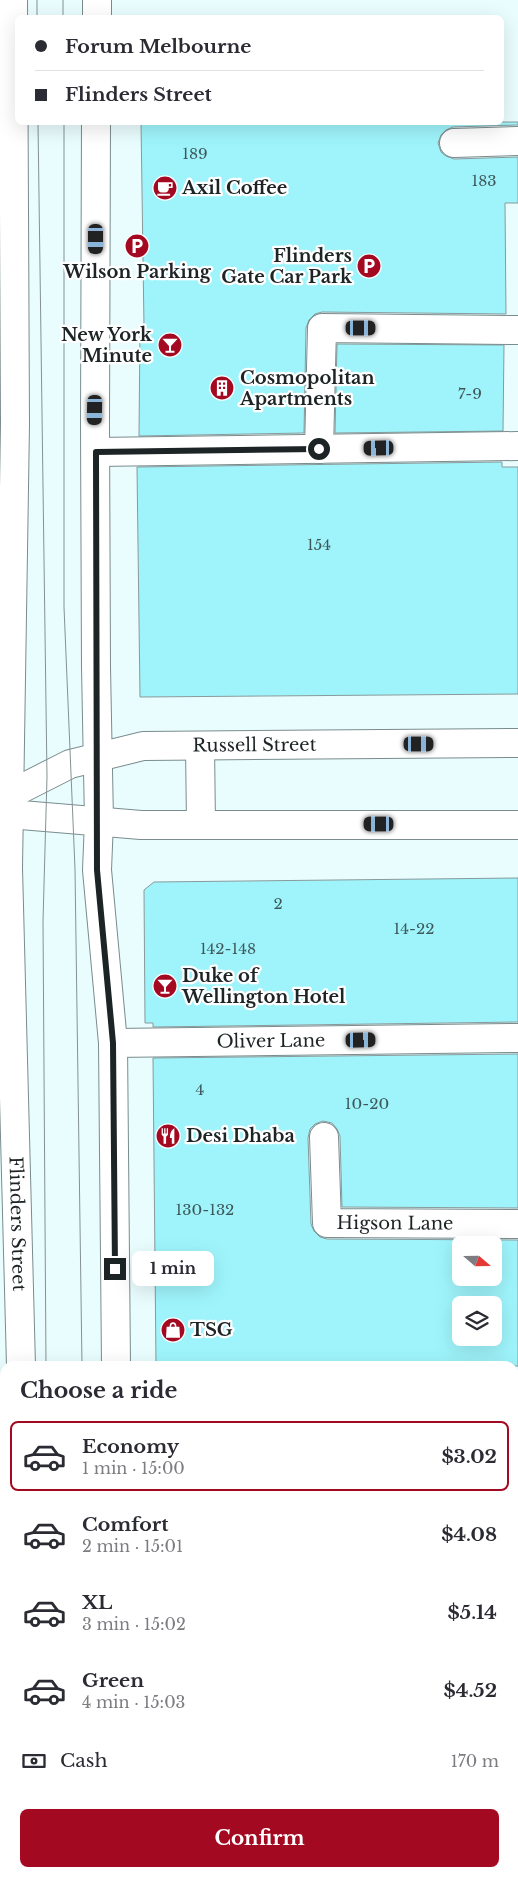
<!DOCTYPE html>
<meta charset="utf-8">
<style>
body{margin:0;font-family:"Libre Baskerville",serif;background:#f2f2f3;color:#2b2b33;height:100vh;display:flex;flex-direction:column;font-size:19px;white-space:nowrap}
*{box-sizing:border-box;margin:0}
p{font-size:16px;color:#7c7c81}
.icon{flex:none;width:28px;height:28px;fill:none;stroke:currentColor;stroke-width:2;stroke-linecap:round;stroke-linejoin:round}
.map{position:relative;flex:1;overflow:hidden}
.drawer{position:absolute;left:0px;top:1361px;width:519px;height:516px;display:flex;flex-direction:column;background:#fff;border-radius:15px 15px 0 0;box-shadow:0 5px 20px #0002}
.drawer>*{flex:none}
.top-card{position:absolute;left:15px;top:15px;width:489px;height:110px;border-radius:8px;box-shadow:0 5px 20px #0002;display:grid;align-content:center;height:110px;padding:0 20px;background:#fff}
.needle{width:32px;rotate:110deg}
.controls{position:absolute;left:452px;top:1236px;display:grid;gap:10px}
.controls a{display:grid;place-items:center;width:50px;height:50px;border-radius:8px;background:#fff;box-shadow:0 5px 20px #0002;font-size:25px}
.end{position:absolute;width:22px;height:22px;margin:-11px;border:6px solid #1d2425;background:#fff;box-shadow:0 0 0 2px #fff}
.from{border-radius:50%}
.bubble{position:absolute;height:35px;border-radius:8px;background:#fff;box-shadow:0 5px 20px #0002;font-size:16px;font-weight:800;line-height:35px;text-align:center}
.car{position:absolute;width:15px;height:30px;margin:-15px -8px;border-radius:6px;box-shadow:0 0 4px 1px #0007;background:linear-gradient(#222 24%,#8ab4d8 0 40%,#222 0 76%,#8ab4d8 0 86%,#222 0)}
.top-card b{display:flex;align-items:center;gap:18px;height:48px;font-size:19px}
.top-card b+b{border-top:1px solid #e1e1e2}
.top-card i{width:12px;height:12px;background:#2b2b33}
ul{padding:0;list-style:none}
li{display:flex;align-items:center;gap:15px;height:70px;margin:0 10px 8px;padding:0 10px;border:2px solid transparent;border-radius:8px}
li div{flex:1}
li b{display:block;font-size:19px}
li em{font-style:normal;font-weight:800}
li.selected{border-color:#a40922}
li>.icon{width:45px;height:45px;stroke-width:1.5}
h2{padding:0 20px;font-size:22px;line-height:60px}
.pay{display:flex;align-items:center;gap:12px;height:55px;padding:0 20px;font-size:19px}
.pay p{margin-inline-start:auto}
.button{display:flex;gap:10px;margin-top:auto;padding:10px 20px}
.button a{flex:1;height:58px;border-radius:8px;background:#a40922;color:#fff;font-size:20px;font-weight:800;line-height:58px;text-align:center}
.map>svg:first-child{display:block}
</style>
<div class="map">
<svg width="518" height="1877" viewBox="0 0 518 1877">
<rect width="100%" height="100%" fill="#e9fcfe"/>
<!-- building -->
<g fill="#9ff4fb" stroke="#889a9b" fill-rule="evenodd">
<path d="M 141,122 L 518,122 L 518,125 L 453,127 L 446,130 L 441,135 L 438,143 L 441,152 L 446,156 L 454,159 L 518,157 L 518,203 L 505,203 L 506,314 L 322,312 L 315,314 L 309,320 L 306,328 L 304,433 L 139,436 L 140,327 L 144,327 Z"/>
<path d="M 337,344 L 504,345 L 503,431 L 335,433 Z"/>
<path d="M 502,462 L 502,467 L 518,467 L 518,694 L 140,697 L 137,467 Z"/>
<path d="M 518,878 L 518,1022 L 153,1027 L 153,1023 L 145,1023 L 144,890 L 154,882 Z"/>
<path d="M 518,1054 L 518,1208 L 342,1207 L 340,1136 L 337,1129 L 332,1123 L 323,1121 L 315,1124 L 310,1129 L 308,1138 L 311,1224 L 314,1231 L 320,1237 L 327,1239 L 518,1240 L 518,1366 L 156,1366 L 153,1058 ZM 461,1245 L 494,1245 L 494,1278 L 461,1278 ZM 461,1305 L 494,1305 L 494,1338 L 461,1338 Z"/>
</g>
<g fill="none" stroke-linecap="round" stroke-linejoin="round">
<defs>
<g id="minor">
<path d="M 454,143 L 518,141"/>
<path d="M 319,449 L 322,328 L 518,330"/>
<path d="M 96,452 L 518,446"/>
<path id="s1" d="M 113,1043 L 518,1038"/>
<path id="s2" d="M 324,1137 L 327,1223 L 518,1224"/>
<path d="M 514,1561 L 518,1561"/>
<path d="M 514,1809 L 518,1809"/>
</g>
<g id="major">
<path id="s3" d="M 13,0 L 15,424 L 8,868 L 21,1366"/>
<path d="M 97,18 L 97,0"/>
<path d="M 96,122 L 95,424 L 96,667 L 99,821 L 97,870 L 113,1043 L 116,1366"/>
<path d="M 200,746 L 201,824"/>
<path id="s4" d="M 9,795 L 70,764 L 143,746 L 518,743"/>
<path d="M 9,814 L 141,825 L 518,825"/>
<path d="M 25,1872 L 25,1877"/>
<path d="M 122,1872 L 122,1877"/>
</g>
</defs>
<!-- minor casing -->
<use href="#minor" stroke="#7a8c8d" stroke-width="30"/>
<!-- major casing -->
<use href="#major" stroke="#7a8c8d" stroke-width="30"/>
<!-- minor -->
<use href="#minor" stroke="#fff" stroke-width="28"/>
<!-- major -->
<use href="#major" stroke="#fff" stroke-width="28"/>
<!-- tram -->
<g stroke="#859294" stroke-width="1">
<path d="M 37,0 L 37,18"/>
<path d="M 63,0 L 63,18"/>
<path d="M 38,122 L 47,777 L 43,921 L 46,1366"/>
<path d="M 64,122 L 64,607 L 75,869 L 82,1366"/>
<path d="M 56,1872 L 56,1877"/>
<path d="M 76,1872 L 76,1877"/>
</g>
</g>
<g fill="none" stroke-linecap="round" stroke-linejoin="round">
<!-- route -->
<path stroke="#1d2425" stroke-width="6" d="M 115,1269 L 113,1043 L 97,870 L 96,452 L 319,449"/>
</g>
<!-- icons -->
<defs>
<symbol id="cafe-disc" viewBox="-11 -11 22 22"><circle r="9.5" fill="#a40922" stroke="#fff"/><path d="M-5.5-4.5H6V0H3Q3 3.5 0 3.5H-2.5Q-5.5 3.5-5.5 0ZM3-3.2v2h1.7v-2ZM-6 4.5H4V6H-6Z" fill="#fff"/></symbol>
<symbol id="parking-disc" viewBox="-11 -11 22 22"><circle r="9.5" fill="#a40922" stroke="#fff"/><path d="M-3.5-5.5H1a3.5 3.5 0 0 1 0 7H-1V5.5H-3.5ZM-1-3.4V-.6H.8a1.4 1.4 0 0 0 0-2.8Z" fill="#fff"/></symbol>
<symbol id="bar-disc" viewBox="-11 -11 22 22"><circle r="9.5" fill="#a40922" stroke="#fff"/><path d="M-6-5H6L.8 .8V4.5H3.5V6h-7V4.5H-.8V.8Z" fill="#fff"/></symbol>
<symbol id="building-disc" viewBox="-11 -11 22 22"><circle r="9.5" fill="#a40922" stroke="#fff"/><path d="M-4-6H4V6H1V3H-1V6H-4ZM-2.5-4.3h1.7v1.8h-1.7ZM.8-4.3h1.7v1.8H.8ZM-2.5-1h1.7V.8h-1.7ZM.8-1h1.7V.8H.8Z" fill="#fff"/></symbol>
<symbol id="restaurant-disc" viewBox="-11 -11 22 22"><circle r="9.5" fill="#a40922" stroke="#fff"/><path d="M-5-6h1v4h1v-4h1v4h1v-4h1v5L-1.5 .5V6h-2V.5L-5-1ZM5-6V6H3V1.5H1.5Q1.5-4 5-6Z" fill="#fff"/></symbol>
<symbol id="shop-disc" viewBox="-11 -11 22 22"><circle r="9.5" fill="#a40922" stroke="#fff"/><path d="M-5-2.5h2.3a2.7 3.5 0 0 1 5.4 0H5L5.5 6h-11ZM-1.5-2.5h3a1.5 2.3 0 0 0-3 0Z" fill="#fff"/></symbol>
</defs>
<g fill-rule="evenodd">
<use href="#cafe-disc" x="151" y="174" width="28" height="28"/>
<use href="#parking-disc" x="123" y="232" width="28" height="28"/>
<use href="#parking-disc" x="355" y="252" width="28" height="28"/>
<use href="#bar-disc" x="156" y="331" width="28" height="28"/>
<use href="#building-disc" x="208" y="374" width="28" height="28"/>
<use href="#bar-disc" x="151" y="972" width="28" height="28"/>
<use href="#restaurant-disc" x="154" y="1122" width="28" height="28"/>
<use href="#shop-disc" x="159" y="1316" width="28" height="28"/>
</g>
<g text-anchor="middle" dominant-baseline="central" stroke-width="4.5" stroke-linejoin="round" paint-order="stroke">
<!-- number labels -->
<g font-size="15" fill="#3e585a">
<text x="195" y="153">189</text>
<text x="484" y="180">183</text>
<text x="470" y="393">7-9</text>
<text x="319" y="544">154</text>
<text x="278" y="903">2</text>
<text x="414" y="928">14-22</text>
<text x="228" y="948">142-148</text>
<text x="200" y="1089">4</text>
<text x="367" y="1103">10-20</text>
<text x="205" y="1209">130-132</text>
</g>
<!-- poi labels -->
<g font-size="18" font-weight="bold" fill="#1d2425" stroke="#fff" text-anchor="start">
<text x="182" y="188">Axil Coffee</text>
<text x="352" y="256" text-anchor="end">Flinders<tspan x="352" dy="21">Gate Car Park</tspan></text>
<text x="137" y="272" text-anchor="middle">Wilson Parking</text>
<text x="152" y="335" text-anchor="end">New York<tspan x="152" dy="21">Minute</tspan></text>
<text x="240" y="378">Cosmopolitan<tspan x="240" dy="21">Apartments</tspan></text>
<text x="182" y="976">Duke of<tspan x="182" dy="21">Wellington Hotel</tspan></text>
<text x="186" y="1136">Desi Dhaba</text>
<text x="190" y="1330">TSG</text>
</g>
<!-- street labels -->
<g font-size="18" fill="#1d2425" stroke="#fff">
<text stroke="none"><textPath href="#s4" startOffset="255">Russell Street</textPath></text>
<text stroke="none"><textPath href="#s1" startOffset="158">Oliver Lane</textPath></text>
<text stroke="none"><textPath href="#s3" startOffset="1224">Flinders Street</textPath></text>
<text stroke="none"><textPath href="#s2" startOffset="154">Higson Lane</textPath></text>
</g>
</g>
</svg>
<div class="controls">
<a><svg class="needle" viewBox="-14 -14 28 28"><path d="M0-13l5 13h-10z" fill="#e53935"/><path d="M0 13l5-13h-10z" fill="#7c7c81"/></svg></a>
<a><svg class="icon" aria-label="layers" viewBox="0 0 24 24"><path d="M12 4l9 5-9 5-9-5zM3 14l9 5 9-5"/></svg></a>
</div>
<i class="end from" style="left:319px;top:449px"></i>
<i class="end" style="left:115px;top:1269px"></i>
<div class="bubble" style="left:132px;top:1251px;width:82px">1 min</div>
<i class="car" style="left:96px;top:239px;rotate:180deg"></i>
<i class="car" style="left:361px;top:328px;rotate:90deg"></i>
<i class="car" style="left:95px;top:410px;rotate:181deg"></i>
<i class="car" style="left:379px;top:448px;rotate:269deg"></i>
<i class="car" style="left:419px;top:744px;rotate:90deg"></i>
<i class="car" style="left:379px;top:824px;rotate:270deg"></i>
<i class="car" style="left:361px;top:1040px;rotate:89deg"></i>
<div class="top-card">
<b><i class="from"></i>Forum Melbourne</b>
<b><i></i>Flinders Street</b>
</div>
<section class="drawer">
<h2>Choose a ride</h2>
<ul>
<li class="selected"><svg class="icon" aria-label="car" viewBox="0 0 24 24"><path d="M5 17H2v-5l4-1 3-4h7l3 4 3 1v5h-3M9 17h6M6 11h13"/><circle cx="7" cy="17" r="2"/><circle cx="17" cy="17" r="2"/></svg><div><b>Economy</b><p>1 min · 15:00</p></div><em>$3.02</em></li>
<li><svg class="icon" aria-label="car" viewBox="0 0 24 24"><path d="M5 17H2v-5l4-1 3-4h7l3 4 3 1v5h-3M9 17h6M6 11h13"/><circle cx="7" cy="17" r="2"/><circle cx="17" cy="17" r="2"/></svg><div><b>Comfort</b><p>2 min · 15:01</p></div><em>$4.08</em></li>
<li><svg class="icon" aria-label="car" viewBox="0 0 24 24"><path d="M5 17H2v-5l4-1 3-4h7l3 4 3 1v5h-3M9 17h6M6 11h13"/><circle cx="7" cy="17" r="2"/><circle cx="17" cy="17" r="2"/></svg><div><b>XL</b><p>3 min · 15:02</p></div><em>$5.14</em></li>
<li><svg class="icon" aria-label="car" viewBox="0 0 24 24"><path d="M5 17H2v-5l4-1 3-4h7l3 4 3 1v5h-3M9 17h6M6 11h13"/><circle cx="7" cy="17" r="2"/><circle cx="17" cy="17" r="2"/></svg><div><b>Green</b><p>4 min · 15:03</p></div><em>$4.52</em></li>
</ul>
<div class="pay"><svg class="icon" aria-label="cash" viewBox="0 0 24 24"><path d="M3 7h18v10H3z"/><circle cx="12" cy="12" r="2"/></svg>Cash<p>170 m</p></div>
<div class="button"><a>Confirm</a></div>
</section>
</div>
